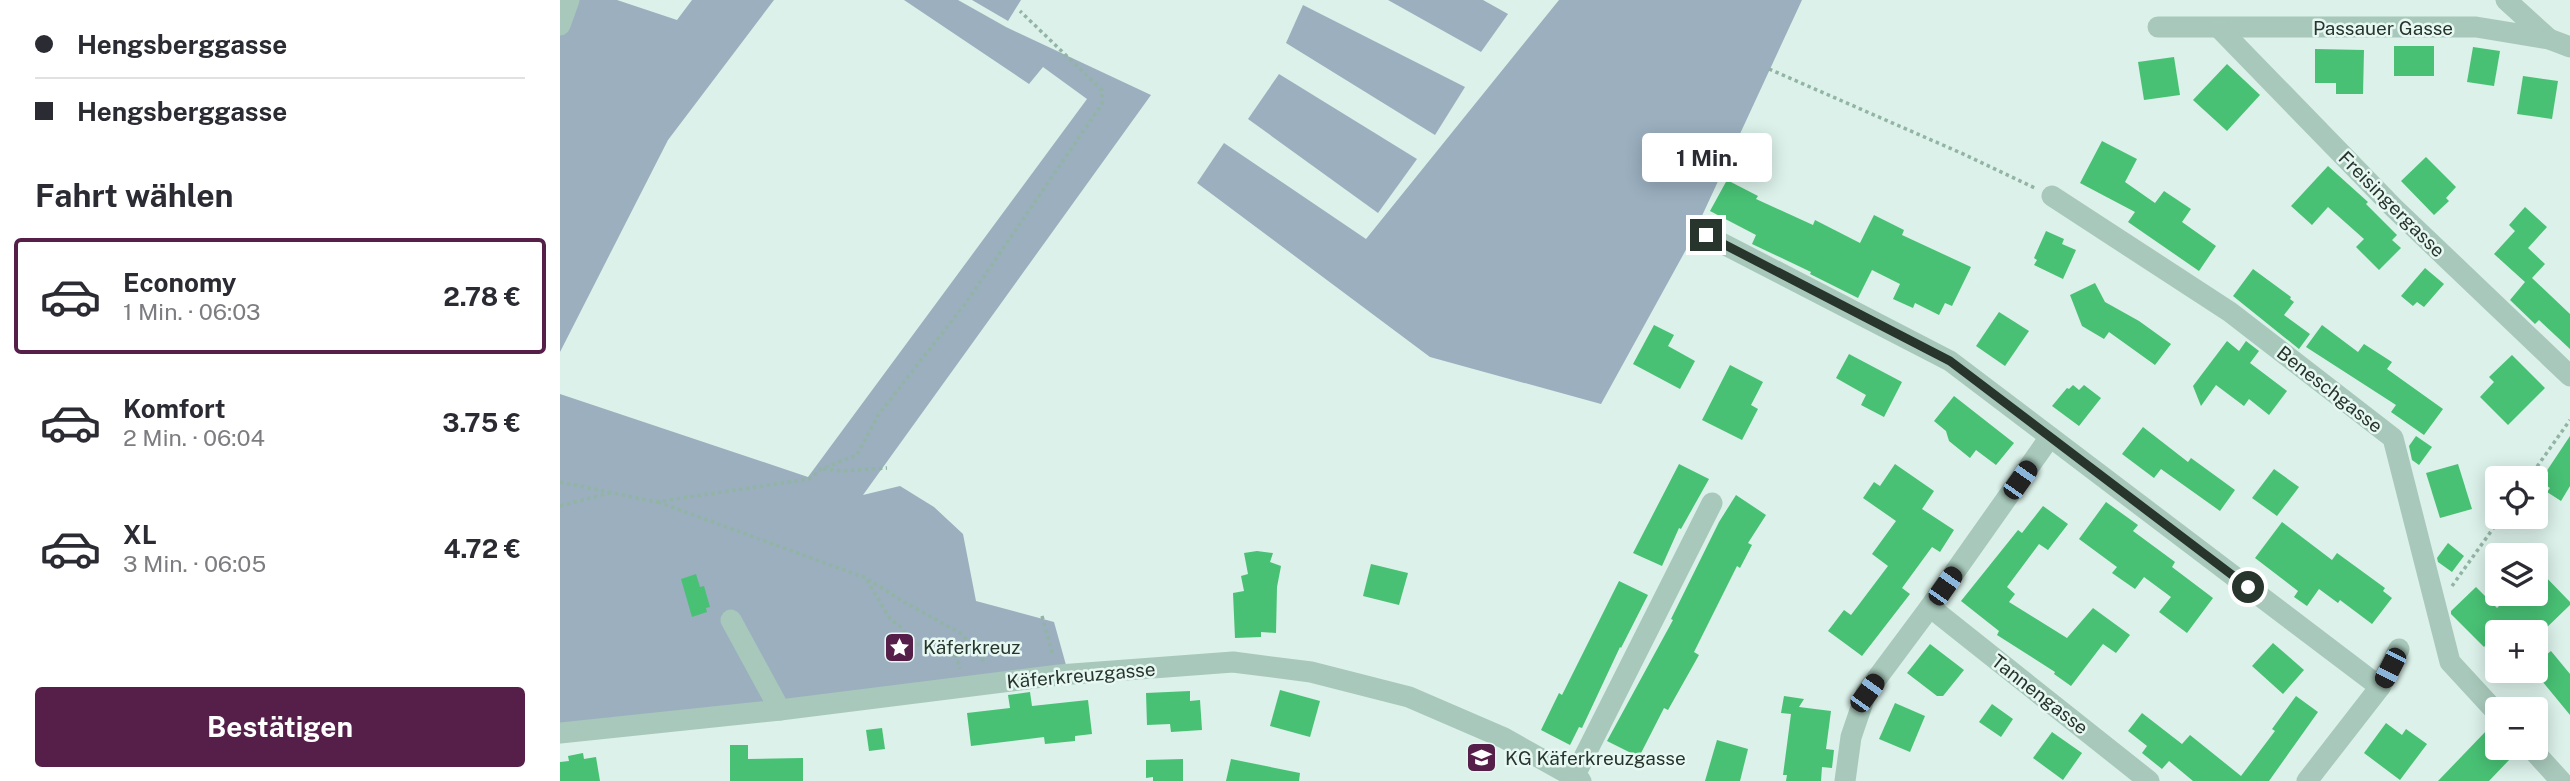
<!DOCTYPE html>
<html lang="de">
<meta charset="utf-8">
<style>
body{margin:0;font-family:"Public Sans",sans-serif;background:#f2f2f3;color:#2b2b33;height:100vh;display:flex;flex-direction:column;font-size:26px;white-space:nowrap}
*{box-sizing:border-box;margin:0}
p{font-size:23px;color:#7c7c81}
.icon{flex:none;width:38px;height:38px;fill:none;stroke:currentColor;stroke-width:2;stroke-linecap:round;stroke-linejoin:round}
.map{position:relative;flex:1;overflow:hidden}
.sheet{display:flex;flex-direction:column;background:#fff;width:560px}
.sheet>*{flex:none}
.hud{display:grid;align-content:center;height:154px;padding:0 35px;background:#fff}
.tools{position:absolute;left:1925px;top:466px;display:grid;gap:14px}
.tools a{display:grid;place-items:center;width:63px;height:63px;border-radius:7px;background:#fff;box-shadow:0 4px 18px #0003;font-size:35px}
.end{position:absolute;width:32px;height:32px;margin:-16px;border:9px solid #27352d;background:#fff;box-shadow:0 0 0 4px #fff}
.from{border-radius:50%}
.bubble{position:absolute;height:49px;border-radius:7px;background:#fff;box-shadow:0 4px 18px #0003;font-size:23px;font-weight:700;line-height:49px;text-align:center}
.car{position:absolute;width:21px;height:42px;margin:-21px -10px;border-radius:9px;box-shadow:0 0 5px 2px #0007;background:linear-gradient(#222 24%,#8ab4d8 0 40%,#222 0 76%,#8ab4d8 0 86%,#222 0)}
.hud b{display:flex;align-items:center;gap:24px;height:66px;font-size:26px}
.hud b+b{border-top:2px solid #e1e1e2}
.hud i{width:18px;height:18px;background:#2b2b33}
ul{padding:0;list-style:none}
li{display:flex;align-items:center;gap:21px;height:116px;margin:0 14px 10px;padding:0 21px;border:4px solid transparent;border-radius:7px}
li div{flex:1}
li b{display:block;font-size:26px}
li em{font-style:normal;font-weight:700}
li.current{border-color:#551f4a}
li>.icon{width:63px;height:63px;stroke-width:1.5}
h2{padding:0 35px;font-size:32px;line-height:84px}
.button{display:flex;gap:14px;margin-top:auto;padding:14px 35px}
.button a{flex:1;height:80px;border-radius:7px;background:#551f4a;color:#fff;font-size:28px;font-weight:700;line-height:80px;text-align:center}
main{display:flex;flex:1;min-height:0}
.map>svg:first-child{display:block}
</style>
<main>
<section class="sheet">
<div class="hud">
<b><i class="from"></i>Hengsberggasse</b>
<b><i></i>Hengsberggasse</b>
</div>
<h2>Fahrt wählen</h2>
<ul>
<li class="current"><svg class="icon" aria-label="car" viewBox="0 0 24 24"><path d="M5 17H2v-5l4-1 3-4h7l3 4 3 1v5h-3M9 17h6M6 11h13"/><circle cx="7" cy="17" r="2"/><circle cx="17" cy="17" r="2"/></svg><div><b>Economy</b><p>1 Min. · 06:03</p></div><em>2.78 €</em></li>
<li><svg class="icon" aria-label="car" viewBox="0 0 24 24"><path d="M5 17H2v-5l4-1 3-4h7l3 4 3 1v5h-3M9 17h6M6 11h13"/><circle cx="7" cy="17" r="2"/><circle cx="17" cy="17" r="2"/></svg><div><b>Komfort</b><p>2 Min. · 06:04</p></div><em>3.75 €</em></li>
<li><svg class="icon" aria-label="car" viewBox="0 0 24 24"><path d="M5 17H2v-5l4-1 3-4h7l3 4 3 1v5h-3M9 17h6M6 11h13"/><circle cx="7" cy="17" r="2"/><circle cx="17" cy="17" r="2"/></svg><div><b>XL</b><p>3 Min. · 06:05</p></div><em>4.72 €</em></li>
</ul>
<div class="button"><a>Bestätigen</a></div>
</section>
<div class="map">
<svg width="2010" height="781" viewBox="0 0 2010 781">
<rect width="100%" height="100%" fill="#dbf1e9"/>
<!-- green -->
<g fill="#9bafbf">
<path d="M 0,0 L 57,0 L 117,20 L 132,0 L 214,0 L 108,140 L 0,352 Z"/>
<path d="M 344,0 L 398,0 L 446,27 L 591,95 L 303,495 L 340,486 L 374,507 L 403,534 L 416,601 L 494,622 L 506,665 L 182,705 L 0,724 L 0,394 L 248,477 L 527,99 L 483,67 L 469,84 Z"/>
<path d="M 412,0 L 461,0 L 448,21 Z"/>
<path d="M 828,0 L 923,0 L 948,14 L 921,52 Z"/>
<path d="M 999,0 L 1242,0 L 1128,246 L 1041,404 L 870,357 L 637,183 L 664,143 L 806,239 Z"/>
<path d="M 743,5 L 905,87 L 875,135 L 726,43 Z"/>
<path d="M 719,74 L 857,159 L 818,213 L 688,119 Z"/>
</g>
<!-- building -->
<g fill="#48c174">
<rect x="1834" y="46" width="40" height="30"/>
<path d="M 1913,47 L 1940,51 L 1934,86 L 1907,82 Z"/>
<path d="M 1755,49 L 1804,50 L 1803,94 L 1776,94 L 1776,83 L 1755,83 Z"/>
<path d="M 1614,57 L 1620,95 L 1584,100 L 1578,62 Z"/>
<path d="M 1667,64 L 1700,95 L 1667,131 L 1633,100 Z"/>
<path d="M 1963,76 L 1998,81 L 1992,119 L 1957,114 Z"/>
<path d="M 1542,141 L 1577,159 L 1565,182 L 1595,203 L 1604,191 L 1631,209 L 1622,222 L 1656,246 L 1639,271 L 1568,222 L 1575,212 L 1520,183 Z"/>
<path d="M 1866,157 L 1896,187 L 1886,198 L 1889,201 L 1874,215 L 1841,181 Z"/>
<path d="M 1768,166 L 1808,202 L 1806,204 L 1837,235 L 1832,240 L 1841,248 L 1819,270 L 1796,247 L 1804,239 L 1768,207 L 1752,225 L 1731,206 Z"/>
<path d="M 1167,180 L 1198,196 L 1196,199 L 1253,225 L 1255,220 L 1300,243 L 1314,215 L 1344,230 L 1342,235 L 1411,267 L 1392,306 L 1385,303 L 1379,315 L 1355,303 L 1353,308 L 1333,299 L 1340,284 L 1312,270 L 1298,298 L 1250,274 L 1251,272 L 1192,244 L 1196,235 L 1150,211 Z"/>
<path d="M 1965,207 L 1987,227 L 1968,248 L 1985,264 L 1972,278 L 2010,314 L 2010,349 L 1979,320 L 1975,324 L 1950,300 L 1965,282 L 1934,254 L 1955,231 L 1949,225 Z"/>
<path d="M 1486,231 L 1504,239 L 1502,244 L 1516,250 L 1503,279 L 1474,265 L 1477,260 L 1474,258 Z"/>
<path d="M 1865,268 L 1884,284 L 1864,307 L 1857,302 L 1853,306 L 1841,296 Z"/>
<path d="M 1693,269 L 1731,297 L 1730,299 L 1734,302 L 1724,315 L 1750,334 L 1739,349 L 1673,296 Z"/>
<path d="M 1535,283 L 1545,302 L 1579,321 L 1611,344 L 1595,365 L 1549,332 L 1544,339 L 1522,326 L 1510,295 Z"/>
<path d="M 1439,312 L 1469,331 L 1445,366 L 1416,346 Z"/>
<path d="M 1094,325 L 1114,335 L 1108,346 L 1135,361 L 1120,389 L 1073,364 Z"/>
<path d="M 1762,325 L 1798,352 L 1804,344 L 1832,362 L 1827,369 L 1883,409 L 1864,435 L 1831,412 L 1836,405 L 1746,347 Z"/>
<path d="M 1667,341 L 1679,351 L 1686,341 L 1699,351 L 1690,363 L 1727,391 L 1709,415 L 1689,399 L 1684,406 L 1656,385 L 1641,406 L 1633,386 Z"/>
<path d="M 1289,354 L 1342,382 L 1324,417 L 1301,405 L 1306,395 L 1276,378 Z"/>
<path d="M 1952,355 L 1985,388 L 1948,425 L 1920,397 L 1934,382 L 1929,377 Z"/>
<path d="M 1170,365 L 1203,382 L 1191,405 L 1198,409 L 1182,440 L 1142,420 Z"/>
<path d="M 1513,385 L 1519,390 L 1524,385 L 1541,398 L 1519,426 L 1492,406 L 1507,388 L 1509,389 Z"/>
<path d="M 1394,396 L 1454,443 L 1436,465 L 1416,450 L 1410,458 L 1389,441 L 1386,431 L 1374,421 Z"/>
<path d="M 1583,427 L 1628,462 L 1631,458 L 1675,490 L 1660,511 L 1601,469 L 1594,478 L 1562,454 Z"/>
<path d="M 1856,436 L 1872,447 L 1859,465 L 1852,460 L 1849,446 Z"/>
<path d="M 2010,436 L 2010,486 L 2001,501 L 1987,492 L 1990,488 L 1980,481 Z"/>
<path d="M 1119,464 L 1149,479 L 1121,529 L 1119,528 L 1102,566 L 1073,553 Z"/>
<path d="M 1335,464 L 1374,491 L 1362,509 L 1394,530 L 1380,552 L 1372,547 L 1342,588 L 1350,594 L 1302,656 L 1268,631 L 1284,610 L 1291,615 L 1328,566 L 1312,554 L 1336,521 L 1303,498 L 1314,482 L 1320,486 Z"/>
<path d="M 1898,464 L 1912,509 L 1880,518 L 1866,473 Z"/>
<path d="M 1714,469 L 1739,487 L 1717,516 L 1692,498 Z"/>
<path d="M 1176,495 L 1206,515 L 1188,543 L 1192,545 L 1180,568 L 1177,566 L 1134,652 L 1139,655 L 1108,710 L 1104,708 L 1079,757 L 1047,741 L 1113,620 L 1111,619 L 1159,522 Z"/>
<path d="M 1546,502 L 1578,525 L 1573,531 L 1615,562 L 1612,567 L 1653,598 L 1627,633 L 1599,612 L 1611,597 L 1584,577 L 1575,589 L 1552,573 L 1557,567 L 1519,539 Z"/>
<path d="M 1483,506 L 1508,524 L 1488,550 L 1479,544 L 1447,587 L 1455,594 L 1449,602 L 1507,638 L 1533,608 L 1570,635 L 1556,653 L 1543,644 L 1511,686 L 1494,674 L 1495,672 L 1437,635 L 1439,631 L 1401,601 L 1458,530 L 1462,533 Z"/>
<path d="M 1722,522 L 1772,560 L 1777,553 L 1825,588 L 1823,591 L 1832,598 L 1812,624 L 1780,600 L 1778,603 L 1759,589 L 1747,606 L 1734,597 L 1738,591 L 1695,558 Z"/>
<path d="M 1888,543 L 1904,556 L 1892,572 L 1878,562 L 1877,558 Z"/>
<path d="M 697,551 L 713,553 L 710,562 L 721,566 L 717,587 L 716,633 L 701,632 L 701,637 L 675,638 L 673,593 L 684,591 L 681,576 L 688,574 L 684,553 Z"/>
<path d="M 811,564 L 848,573 L 839,605 L 803,596 Z"/>
<path d="M 1976,567 L 2010,602 L 2010,605 L 1978,636 L 1964,622 L 1954,632 L 1937,632 L 1924,647 L 1891,614 L 1891,611 L 1916,587 L 1937,608 L 1952,593 L 1976,593 Z"/>
<path d="M 136,574 L 140,587 L 144,586 L 150,607 L 146,608 L 147,612 L 132,617 L 121,579 Z"/>
<path d="M 1059,581 L 1088,595 L 1061,648 L 1060,647 L 1022,728 L 1019,727 L 1010,745 L 981,730 L 999,693 L 1002,695 Z"/>
<path d="M 1713,643 L 1744,670 L 1723,694 L 1692,666 Z"/>
<path d="M 1370,644 L 1404,670 L 1383,696 L 1377,696 L 1347,673 Z"/>
<path d="M 1991,651 L 2010,674 L 2010,715 L 1973,670 L 1976,670 L 1976,663 Z"/>
<path d="M 720,690 L 760,701 L 750,737 L 710,726 Z"/>
<path d="M 630,691 L 630,701 L 640,700 L 642,730 L 611,732 L 610,724 L 587,725 L 586,693 Z"/>
<path d="M 470,692 L 472,706 L 528,700 L 532,734 L 515,736 L 515,741 L 485,744 L 484,737 L 411,746 L 407,713 L 450,708 L 448,695 Z"/>
<path d="M 1224,696 L 1244,699 L 1239,707 L 1271,711 L 1266,749 L 1274,750 L 1272,768 L 1262,767 L 1261,781 L 1226,781 L 1227,775 L 1223,775 L 1231,714 L 1221,713 Z"/>
<path d="M 1736,696 L 1758,712 L 1709,781 L 1633,781 L 1609,761 L 1602,769 L 1582,753 L 1587,746 L 1568,731 L 1582,713 L 1622,744 L 1630,735 L 1681,776 L 1715,731 L 1712,729 Z"/>
<path d="M 1335,703 L 1365,716 L 1350,752 L 1319,739 Z"/>
<path d="M 1432,704 L 1453,719 L 1441,737 L 1419,722 Z"/>
<path d="M 1826,723 L 1842,735 L 1846,729 L 1867,744 L 1840,780 L 1804,753 Z"/>
<path d="M 322,728 L 325,749 L 309,751 L 306,730 Z"/>
<path d="M 1928,729 L 1937,737 L 1937,747 L 1950,759 L 1929,781 L 1878,781 Z"/>
<path d="M 1492,732 L 1522,753 L 1503,780 L 1473,758 Z"/>
<path d="M 1157,740 L 1188,749 L 1180,781 L 1145,781 Z"/>
<path d="M 170,745 L 188,745 L 188,759 L 243,758 L 243,781 L 170,781 Z"/>
<path d="M 23,753 L 24,759 L 36,757 L 40,781 L 0,781 L 0,762 L 9,761 L 8,756 Z"/>
<path d="M 623,759 L 623,781 L 593,781 L 593,777 L 586,778 L 586,760 Z"/>
<path d="M 671,759 L 740,773 L 739,781 L 666,781 Z"/>
</g>
<g fill="none" stroke-linecap="round" stroke-linejoin="round">
<!-- path -->
<g stroke="#92b4a5" stroke-width="3.5" stroke-dasharray="3.5 3.5" stroke-linecap="butt">
<path d="M 1209,69 L 1401,153 L 1475,188"/>
<path d="M 263,469 L 283,471 L 327,468"/>
<path d="M 1969,478 L 2010,420"/>
<path d="M 0,482 L 96,502 L 249,479 L 261,469 L 297,455 L 319,414 L 405,304 L 542,104 L 542,90 L 460,11"/>
<path d="M 98,502 L 306,578 L 344,602 L 402,634 L 426,664"/>
<path d="M 0,506 L 49,493"/>
<path d="M 307,580 L 330,619 L 342,628 L 352,645 C 376,642 394,642 400,669"/>
<path d="M 1892,586 L 1942,516"/>
<path d="M 482,616 L 493,656"/>
</g>
<!-- minor -->
<g stroke="#a7c8ba" stroke-width="21">
<path d="M 0,25 L 9,0"/>
<path d="M 1598,27 L 1916,27 L 1989,39 L 1946,0"/>
<path d="M 1659,28 L 1834,208 L 2010,376"/>
<path d="M 1989,39 L 2010,47"/>
<path d="M 1492,196 L 1670,312 L 1833,438 L 1890,662 L 1937,713"/>
<path d="M 1146,235 L 1390,361 L 1820,687"/>
<path d="M 1370,607 L 1589,781"/>
<path d="M 171,620 L 220,710"/>
<path d="M 0,733 L 220,710 L 499,675 L 673,662 L 751,672 L 849,697 L 944,738 L 1021,781"/>
<path d="M 1970,747 L 2001,781"/>
<path d="M 1014,777 L 1152,503"/>
<path d="M 1285,781 L 1291,737 L 1306,693 L 1370,607 L 1490,437"/>
<path d="M 1747,781 L 1820,687 L 1839,649"/>
</g>
</g>
<g fill="none" stroke-linecap="round" stroke-linejoin="round">
<!-- route -->
<path stroke="#27352d" stroke-width="9" d="M 1146,235 L 1390,361 L 1688,587"/>
</g>
<!-- icons -->
<defs>
<symbol id="sight-square" viewBox="-11 -11 22 22"><rect x="-9" y="-9" width="18" height="18" rx="4" fill="#551f4a" stroke="#e7f8f3"/><path d="M0-6L1.8-2.2L6-1.7L2.9 1.2L3.7 5.4L0 3.3L-3.7 5.4L-2.9 1.2L-6-1.7L-1.8-2.2Z" fill="#fff"/></symbol>
<symbol id="school-square" viewBox="-11 -11 22 22"><rect x="-9" y="-9" width="18" height="18" rx="4" fill="#551f4a" stroke="#e7f8f3"/><path d="M0-5L7-2L0 1L-7-2ZM-4 1L0 2.5L4 1V4Q0 6-4 4Z" fill="#fff"/></symbol>
</defs>
<g fill-rule="evenodd">
<use href="#sight-square" x="322" y="630" width="35" height="35"/>
<use href="#school-square" x="904" y="740" width="35" height="35"/>
</g>
<g text-anchor="middle" dominant-baseline="central" stroke-width="5" stroke-linejoin="round" paint-order="stroke">
<!-- street labels -->
<g font-size="19" fill="#27352d" stroke="#e7f8f3">
<text x="1823" y="28">Passauer Gasse</text>
<text transform="translate(1832 204) rotate(45)">Freisingergasse</text>
<text transform="translate(1770 389) rotate(38)">Beneschgasse</text>
<text transform="translate(521 675) rotate(-5)">Käferkreuzgasse</text>
<text transform="translate(1480 694) rotate(38)">Tannengasse</text>
</g>
<!-- poi labels -->
<g font-size="19" fill="#27352d" stroke="#e7f8f3" text-anchor="start">
<text x="363" y="647">Käferkreuz</text>
<text x="945" y="758">KG Käferkreuzgasse</text>
</g>
</g>
</svg>
<div class="tools">
<a><svg class="icon" aria-label="locate" viewBox="0 0 24 24"><circle cx="12" cy="12" r="6"/><path d="M12 2v4M12 18v4M2 12h4M18 12h4"/></svg></a>
<a><svg class="icon" aria-label="layers" viewBox="0 0 24 24"><path d="M12 4l9 5-9 5-9-5zM3 14l9 5 9-5"/></svg></a>
<a>+</a>
<a>−</a>
</div>
<i class="end from" style="left:1688px;top:587px"></i>
<i class="end" style="left:1146px;top:235px"></i>
<div class="bubble" style="left:1082px;top:133px;width:130px">1 Min.</div>
<i class="car" style="left:1460px;top:480px;rotate:35deg"></i>
<i class="car" style="left:1385px;top:586px;rotate:35deg"></i>
<i class="car" style="left:1830px;top:668px;rotate:207deg"></i>
<i class="car" style="left:1307px;top:693px;rotate:36deg"></i>
</div>
</main>
